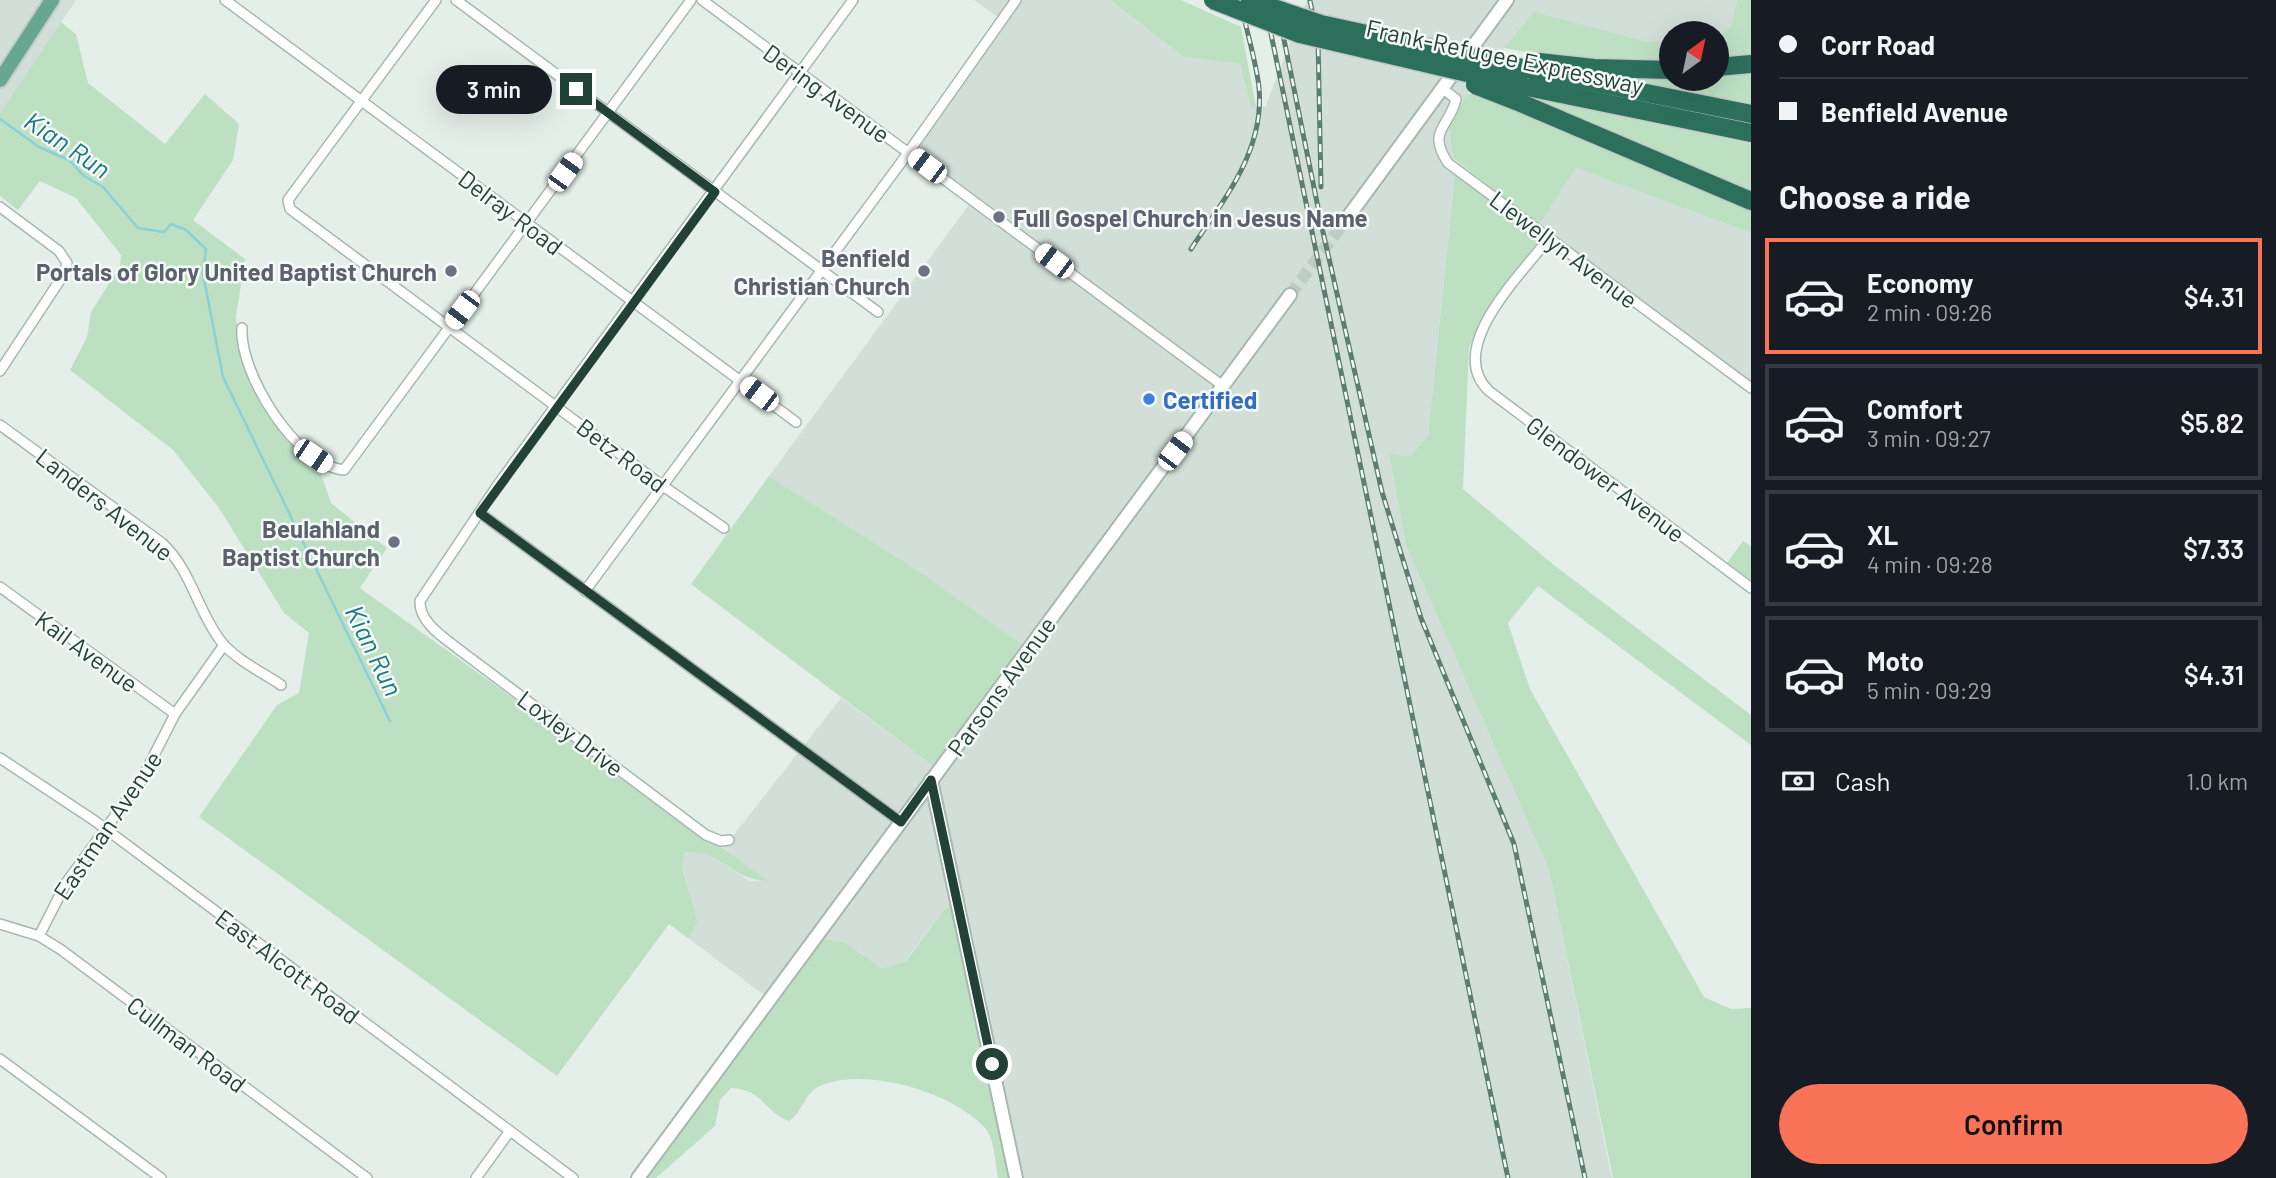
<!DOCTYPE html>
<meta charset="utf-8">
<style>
body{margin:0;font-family:Barlow,sans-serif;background:#242831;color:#f1f3f6;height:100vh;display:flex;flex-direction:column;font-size:26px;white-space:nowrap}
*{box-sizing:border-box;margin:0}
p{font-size:23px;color:#9ea1a6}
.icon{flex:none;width:38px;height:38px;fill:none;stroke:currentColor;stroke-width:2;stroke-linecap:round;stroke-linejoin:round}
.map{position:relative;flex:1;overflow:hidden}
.drawer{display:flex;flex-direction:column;background:#171b24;width:525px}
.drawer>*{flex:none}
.top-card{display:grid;align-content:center;height:154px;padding:0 28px;background:#171b24}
.needle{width:46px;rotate:33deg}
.fabs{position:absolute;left:1659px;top:21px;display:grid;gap:14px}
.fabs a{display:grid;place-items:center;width:70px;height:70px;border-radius:50%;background:#171b24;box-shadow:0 7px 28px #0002;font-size:35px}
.end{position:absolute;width:32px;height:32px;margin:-16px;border:9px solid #224237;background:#fff;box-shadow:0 0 0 4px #fff}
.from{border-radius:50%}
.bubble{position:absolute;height:49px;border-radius:24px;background:#171b24;box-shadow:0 7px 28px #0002;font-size:23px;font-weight:600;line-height:49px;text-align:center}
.car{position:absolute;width:21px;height:42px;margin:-21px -10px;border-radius:9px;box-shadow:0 0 5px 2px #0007;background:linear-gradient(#fff 24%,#345 0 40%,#fff 0 76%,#345 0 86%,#fff 0)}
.top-card b{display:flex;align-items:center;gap:24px;height:66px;font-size:26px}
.top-card b+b{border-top:2px solid #363941}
.top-card i{width:18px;height:18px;background:#f1f3f6}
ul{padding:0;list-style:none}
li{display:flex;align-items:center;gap:21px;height:116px;margin:0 14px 10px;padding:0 14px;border:4px solid #363941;border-radius:0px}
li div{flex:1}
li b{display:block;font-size:26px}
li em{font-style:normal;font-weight:600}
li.active{border-color:#f97358}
li>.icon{width:63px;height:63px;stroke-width:1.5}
h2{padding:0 28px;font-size:32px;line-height:84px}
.pay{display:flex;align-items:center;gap:18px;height:77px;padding:0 28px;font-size:26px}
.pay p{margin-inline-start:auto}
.button{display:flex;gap:14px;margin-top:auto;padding:14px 28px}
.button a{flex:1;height:80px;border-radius:42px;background:#f97358;color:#111;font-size:28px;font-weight:600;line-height:80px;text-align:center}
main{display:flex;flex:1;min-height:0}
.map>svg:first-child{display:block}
</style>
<main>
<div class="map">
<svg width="1751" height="1178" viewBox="0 0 1751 1178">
<rect width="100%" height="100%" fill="#e4efe9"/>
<!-- built -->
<g fill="#d2dfd8">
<path d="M 0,0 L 76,0 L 0,113 Z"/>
<path d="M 974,0 L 1108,0 L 1184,57 L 1240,64 L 1251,106 L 1265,107 L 1307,0 L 1737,0 L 1731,26 L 1718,38 L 1717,33 L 1671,33 L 1671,41 L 1649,42 L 1534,13 L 1467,93 L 1449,128 L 1455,174 L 1428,435 L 1410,457 L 1389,455 L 1406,545 L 1549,870 L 1612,1178 L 1024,1178 L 965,899 L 945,909 L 905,961 L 882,968 L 844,942 L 823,939 L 776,1004 L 688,938 L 698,922 L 682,867 L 685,852 L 703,851 L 750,881 L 766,880 L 722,850 L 841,698 L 944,774 L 1033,653 L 914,568 L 769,476 L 971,202 L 908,154 L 1003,21 Z"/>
<path d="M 1576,168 L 1751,233 L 1751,381 L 1539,225 Z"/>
</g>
<!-- green -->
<g fill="#bde0c3">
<path d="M 1109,0 L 1181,0 L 1241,27 L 1256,107 L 1251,107 L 1240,64 L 1184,57 Z"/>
<path d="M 1737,0 L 1751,0 L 1751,58 L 1717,60 L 1717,38 L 1731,26 Z"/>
<path d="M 1534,12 L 1649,42 L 1671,41 L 1671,62 L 1547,56 L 1504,48 Z"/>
<path d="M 61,22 L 76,34 L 88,83 L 165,144 L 205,94 L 239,124 L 233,160 L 193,220 L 245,259 L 236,316 L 239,349 L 258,396 L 284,433 L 320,471 L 331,503 L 387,548 L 360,588 L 768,881 C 731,880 722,850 685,852 L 682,868 L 698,922 L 688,938 L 669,924 L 557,1076 L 199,817 L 277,705 L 299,693 L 309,633 L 284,613 L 219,508 L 173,450 L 70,370 L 87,337 L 91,312 L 120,266 L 121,255 L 76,198 L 40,181 L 18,210 L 0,196 L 0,113 Z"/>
<path d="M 1751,69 L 1751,105 L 1608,77 L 1671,74 L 1671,79 L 1717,79 L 1717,72 Z"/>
<path d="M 1467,93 L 1546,119 L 1751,207 L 1751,233 L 1576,168 L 1539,225 L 1453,158 L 1449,128 Z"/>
<path d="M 1529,96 L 1751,144 L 1751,193 L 1528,99 Z"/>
<path d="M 1455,174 L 1536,234 L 1539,245 L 1484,318 L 1469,347 L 1463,489 L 1554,565 L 1751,715 L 1751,745 L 1538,586 L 1508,623 L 1530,689 L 1704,997 L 1731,1009 L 1751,1008 L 1751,1178 L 1613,1178 L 1549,870 L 1406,545 L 1389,454 L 1410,457 L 1428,435 Z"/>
<path d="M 769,476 L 914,568 L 1023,645 L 933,766 L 691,584 Z"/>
<path d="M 1743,541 L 1751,546 L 1751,581 L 1727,563 Z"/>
<path d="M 954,904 L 1011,1178 L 998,1178 C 995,1163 995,1138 984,1127 C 952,1092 864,1066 820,1086 C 804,1093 803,1112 789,1121 C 764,1112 763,1089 731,1088 L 720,1100 L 715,1126 L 656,1178 L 647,1178 L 823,939 L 844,942 L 882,968 L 906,961 L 945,909 Z"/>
</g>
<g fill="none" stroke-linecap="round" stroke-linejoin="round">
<!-- stream -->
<path stroke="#8ad0d6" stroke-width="2.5" d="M 0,119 L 39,147 L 69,160 L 84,176 L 103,187 L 138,228 L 164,232 L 171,224 L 186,230 L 206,249 L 203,274 L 223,377 L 390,721"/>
<!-- tertiary-tunnel -->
<path stroke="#bdccc5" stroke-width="12" stroke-dasharray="12 6" stroke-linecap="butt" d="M 1290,295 L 1348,217"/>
<defs>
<g id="minor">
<path d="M 225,0 L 796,422"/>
<path d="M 436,0 L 288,200 L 290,209 L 663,486 L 724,528"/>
<path d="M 456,0 L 878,312"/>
<path d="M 702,0 L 1223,386"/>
<path d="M 1443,89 L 1456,99 C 1450,127 1426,130 1448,163 L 1751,388"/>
<path d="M 0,207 L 59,251 L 67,263 L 64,274 L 0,371"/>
<path d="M 1549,238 C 1521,275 1444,348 1489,391 L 1751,588"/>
<path d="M 242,328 C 239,373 296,465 344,470 L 691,0"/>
<path d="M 0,425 L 162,543 C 191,570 197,609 220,640 C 234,659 262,672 281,685"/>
<path d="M 480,513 L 901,822"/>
<path d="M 0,587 L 175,714"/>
<path d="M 585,591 L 908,153 L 1016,0"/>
<path d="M 0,758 L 95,821 L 573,1178"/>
<path d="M 729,840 L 721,841 L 706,835 L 461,651 C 445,638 419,623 420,601 L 497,486 L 853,0"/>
<path d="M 0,924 L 39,936 L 60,949 L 367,1178"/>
<path d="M 39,936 L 66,883 L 142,779 L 175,714 L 224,645"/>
<path d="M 0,1059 L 161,1178"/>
<path d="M 476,1178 L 510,1131"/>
</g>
<g id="tertiary">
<path d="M 1348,217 L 1507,0"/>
<path d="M 931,780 L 1016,1178"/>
<path d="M 638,1178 L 1290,295"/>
</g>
<path id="primary" d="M 0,80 L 52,0"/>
<g id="motorway">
<path d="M 1539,62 L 1594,68 L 1671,70"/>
<path d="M 1717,67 L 1751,64"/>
<path d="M 1531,70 L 1751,114"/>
<path d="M 1523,86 L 1751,133"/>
<path d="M 1516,101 L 1751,201"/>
</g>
</defs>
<!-- minor casing -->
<use href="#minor" stroke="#a6b8b0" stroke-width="12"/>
<!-- tertiary casing -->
<use href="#tertiary" stroke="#a6b8b0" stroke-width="16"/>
<!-- primary casing -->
<use href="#primary" stroke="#c1cac7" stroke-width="18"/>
<!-- motorway casing -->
<use href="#motorway" stroke="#c1cac7" stroke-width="21"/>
<!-- minor -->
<use href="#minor" stroke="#fff" stroke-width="9"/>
<!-- tertiary -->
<use href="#tertiary" stroke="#fff" stroke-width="12"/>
<!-- primary -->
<use href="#primary" stroke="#67a691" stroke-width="14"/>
<!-- motorway -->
<use href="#motorway" stroke="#2c705c" stroke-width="18"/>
<defs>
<g id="rail">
<path d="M 1264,0 L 1508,1178"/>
<path d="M 1276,0 L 1323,232 L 1382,492 L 1421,618 L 1514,844 L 1585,1178"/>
<path d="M 1310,1 L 1318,39 L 1321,187"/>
<path d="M 1191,249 C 1224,199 1265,151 1259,87 C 1256,63 1249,40 1244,17"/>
</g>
</defs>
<!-- rail casing -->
<use href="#rail" stroke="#5d7d72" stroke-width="5"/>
<!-- rail -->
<use href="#rail" stroke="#f5faf8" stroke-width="2.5" stroke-dasharray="8" stroke-linecap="butt"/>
<defs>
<g id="motorway-bridge">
<path d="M 1213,0 L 1300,34 L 1523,86"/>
<path d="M 1250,0 L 1321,24 L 1531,70"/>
<path d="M 1475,85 L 1516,101"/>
</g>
</defs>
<!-- motorway-bridge casing -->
<use href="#motorway-bridge" stroke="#c1cac7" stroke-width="21" stroke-linecap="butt"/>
<!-- motorway-bridge -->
<use href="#motorway-bridge" stroke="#2c705c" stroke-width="18"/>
</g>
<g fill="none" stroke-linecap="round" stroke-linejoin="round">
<!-- route -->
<path stroke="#224237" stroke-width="9" d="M 576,89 L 715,192 L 480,513 L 901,822 L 931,780 L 992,1064"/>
</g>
<!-- markers -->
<g fill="#6b7280" stroke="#f5faf8" stroke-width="2.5">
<circle cx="999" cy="217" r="7"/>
<circle cx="451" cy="271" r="7"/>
<circle cx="924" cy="271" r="7"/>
<circle cx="394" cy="542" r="7"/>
</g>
<circle fill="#3f7fe0" stroke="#f5faf8" stroke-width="2.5" cx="1149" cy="399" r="7"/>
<g text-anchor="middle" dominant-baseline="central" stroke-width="5" stroke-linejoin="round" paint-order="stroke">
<!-- street labels -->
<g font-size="24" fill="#224237" stroke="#f5faf8">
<text transform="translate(1505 56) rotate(12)">Frank-Refugee Expressway</text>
<text transform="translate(827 93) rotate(36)">Dering Avenue</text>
<text transform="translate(511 212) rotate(37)">Delray Road</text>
<text transform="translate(1564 249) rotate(37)">Llewellyn Avenue</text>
<text transform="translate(622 455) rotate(37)">Betz Road</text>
<text transform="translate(1606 479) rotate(37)">Glendower Avenue</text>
<text transform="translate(105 504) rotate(38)">Landers Avenue</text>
<text transform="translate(87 651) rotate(36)">Kail Avenue</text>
<text transform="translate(1001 686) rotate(-54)">Parsons Avenue</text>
<text transform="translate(571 733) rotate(37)">Loxley Drive</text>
<text transform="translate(107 825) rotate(-56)">Eastman Avenue</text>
<text transform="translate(288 966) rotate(37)">East Alcott Road</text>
<text transform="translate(187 1044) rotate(37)">Cullman Road</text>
</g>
<!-- worship labels -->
<g font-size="24" font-weight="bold" fill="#5b616d" stroke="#f5faf8" text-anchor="end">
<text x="1013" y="217" text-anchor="start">Full Gospel Church in Jesus Name</text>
<text x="910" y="257">Benfield<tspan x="910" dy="28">Christian Church</tspan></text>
<text x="437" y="271">Portals of Glory United Baptist Church</text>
<text x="380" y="528">Beulahland<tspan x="380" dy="28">Baptist Church</tspan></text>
</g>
<!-- shop labels -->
<g font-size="24" font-weight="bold" fill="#366cbe" stroke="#f5faf8" text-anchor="start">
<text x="1163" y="399">Certified</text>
</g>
<!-- water labels -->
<g font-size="26" font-style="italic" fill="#187881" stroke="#f5faf8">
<text transform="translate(68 144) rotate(34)">Kian Run</text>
<text transform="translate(375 650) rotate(64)">Kian Run</text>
</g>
</g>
</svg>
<div class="fabs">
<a><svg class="needle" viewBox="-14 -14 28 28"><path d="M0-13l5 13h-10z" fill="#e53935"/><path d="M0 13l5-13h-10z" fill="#9ea1a6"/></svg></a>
</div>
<i class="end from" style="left:992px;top:1064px"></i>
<i class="end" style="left:576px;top:89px"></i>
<div class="bubble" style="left:436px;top:65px;width:116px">3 min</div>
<i class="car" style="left:927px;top:166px;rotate:307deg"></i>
<i class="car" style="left:565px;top:172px;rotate:36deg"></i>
<i class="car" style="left:1054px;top:261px;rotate:307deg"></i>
<i class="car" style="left:462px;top:310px;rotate:217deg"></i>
<i class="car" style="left:759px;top:394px;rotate:307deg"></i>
<i class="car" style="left:1175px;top:451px;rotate:37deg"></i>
<i class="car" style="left:313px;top:456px;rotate:124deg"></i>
</div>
<section class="drawer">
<div class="top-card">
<b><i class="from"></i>Corr Road</b>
<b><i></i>Benfield Avenue</b>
</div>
<h2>Choose a ride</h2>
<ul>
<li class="active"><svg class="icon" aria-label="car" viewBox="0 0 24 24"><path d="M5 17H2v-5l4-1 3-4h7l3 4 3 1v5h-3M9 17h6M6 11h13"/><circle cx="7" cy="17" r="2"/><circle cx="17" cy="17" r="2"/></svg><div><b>Economy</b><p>2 min · 09:26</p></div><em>$4.31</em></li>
<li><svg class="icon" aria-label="car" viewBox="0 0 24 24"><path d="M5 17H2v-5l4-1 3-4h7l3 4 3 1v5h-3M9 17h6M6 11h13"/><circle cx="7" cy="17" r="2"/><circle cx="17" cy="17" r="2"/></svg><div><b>Comfort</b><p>3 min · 09:27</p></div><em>$5.82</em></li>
<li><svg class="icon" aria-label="car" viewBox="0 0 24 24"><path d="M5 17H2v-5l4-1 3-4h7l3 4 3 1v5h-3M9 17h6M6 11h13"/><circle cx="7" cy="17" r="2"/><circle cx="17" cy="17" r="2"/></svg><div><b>XL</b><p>4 min · 09:28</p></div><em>$7.33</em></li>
<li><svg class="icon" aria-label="car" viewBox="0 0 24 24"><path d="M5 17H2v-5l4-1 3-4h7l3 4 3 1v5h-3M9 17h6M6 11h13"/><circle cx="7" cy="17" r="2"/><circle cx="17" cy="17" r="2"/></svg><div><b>Moto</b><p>5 min · 09:29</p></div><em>$4.31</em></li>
</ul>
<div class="pay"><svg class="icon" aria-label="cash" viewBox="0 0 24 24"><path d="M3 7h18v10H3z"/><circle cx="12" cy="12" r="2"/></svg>Cash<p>1.0 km</p></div>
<div class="button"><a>Confirm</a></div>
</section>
</main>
